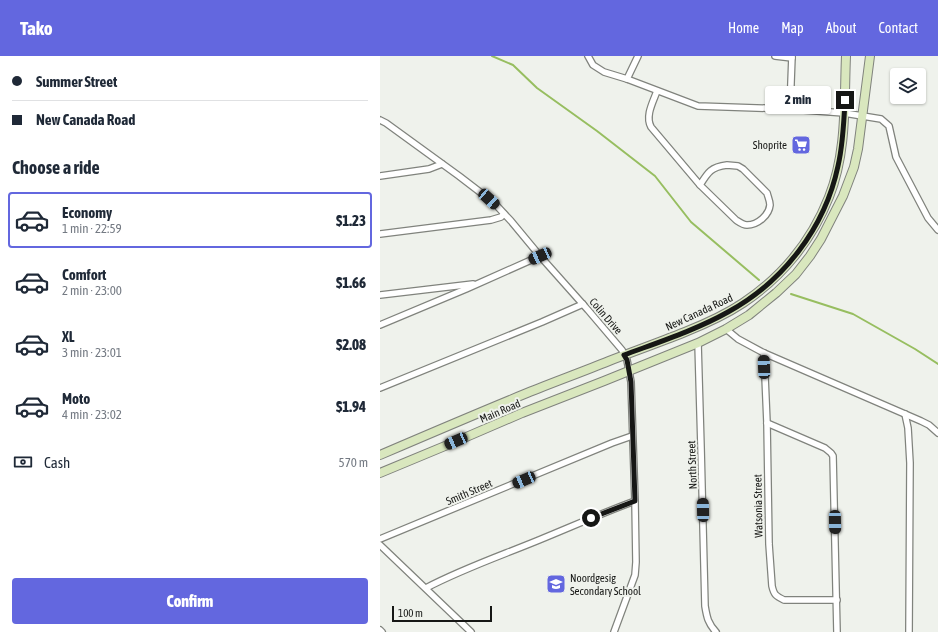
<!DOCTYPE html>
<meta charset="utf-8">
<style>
body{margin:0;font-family:"Asap Condensed",sans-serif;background:#f2f2f3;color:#1f2937;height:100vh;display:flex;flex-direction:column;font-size:15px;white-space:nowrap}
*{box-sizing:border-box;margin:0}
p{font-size:13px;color:#747a83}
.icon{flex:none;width:22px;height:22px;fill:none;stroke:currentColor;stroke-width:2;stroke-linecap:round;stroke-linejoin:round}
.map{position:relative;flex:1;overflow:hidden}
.drawer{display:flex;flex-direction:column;background:#fff;width:380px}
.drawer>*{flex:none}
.guide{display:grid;align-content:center;height:88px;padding:0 12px;background:#fff}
.fabs{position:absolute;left:510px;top:12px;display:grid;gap:8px}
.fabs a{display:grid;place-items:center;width:36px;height:36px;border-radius:4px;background:#fff;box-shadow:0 1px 3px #0004;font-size:20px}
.scale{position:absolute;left:12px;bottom:10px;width:100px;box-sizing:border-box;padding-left:4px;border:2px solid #161715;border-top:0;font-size:11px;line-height:14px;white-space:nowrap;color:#161715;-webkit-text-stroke:3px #eff2ec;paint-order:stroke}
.end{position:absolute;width:18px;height:18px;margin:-9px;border:5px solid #161715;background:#fff;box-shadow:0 0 0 2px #fff}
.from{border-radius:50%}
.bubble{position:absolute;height:28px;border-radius:4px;background:#fff;box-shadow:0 1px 3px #0004;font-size:13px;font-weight:800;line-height:28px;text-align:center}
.car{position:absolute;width:12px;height:24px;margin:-12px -6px;border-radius:5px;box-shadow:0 0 3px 1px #0007;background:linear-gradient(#222 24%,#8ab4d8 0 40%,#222 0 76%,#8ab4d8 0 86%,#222 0)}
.guide b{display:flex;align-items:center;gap:14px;height:38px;font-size:15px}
.guide b+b{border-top:1px solid #e0e1e3}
.guide i{width:10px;height:10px;background:#1f2937}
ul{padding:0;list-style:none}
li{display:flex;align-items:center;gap:12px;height:56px;margin:0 8px 6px;padding:0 4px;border:2px solid transparent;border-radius:4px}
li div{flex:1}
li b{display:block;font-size:15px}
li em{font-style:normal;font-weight:800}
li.selected{border-color:#6367df}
li>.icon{width:36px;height:36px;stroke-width:1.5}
h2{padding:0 12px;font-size:18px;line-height:48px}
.pay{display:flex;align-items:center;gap:10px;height:44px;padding:0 12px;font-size:15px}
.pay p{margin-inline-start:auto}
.action{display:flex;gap:8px;margin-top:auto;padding:8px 12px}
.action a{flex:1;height:46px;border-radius:4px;background:#6367df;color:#fff;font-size:16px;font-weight:800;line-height:46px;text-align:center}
header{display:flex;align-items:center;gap:24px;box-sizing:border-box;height:56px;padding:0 20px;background:#6367df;color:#fff}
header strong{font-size:19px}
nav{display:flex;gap:22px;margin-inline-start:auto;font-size:14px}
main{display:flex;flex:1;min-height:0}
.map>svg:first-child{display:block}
</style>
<header>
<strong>Tako</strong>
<nav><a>Home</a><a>Map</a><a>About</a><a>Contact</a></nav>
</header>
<main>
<section class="drawer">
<div class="guide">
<b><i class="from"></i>Summer Street</b>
<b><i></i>New Canada Road</b>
</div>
<h2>Choose a ride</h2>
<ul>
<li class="selected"><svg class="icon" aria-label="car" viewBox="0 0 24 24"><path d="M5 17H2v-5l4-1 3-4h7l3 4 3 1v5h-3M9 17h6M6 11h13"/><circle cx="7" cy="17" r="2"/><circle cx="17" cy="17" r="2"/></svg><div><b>Economy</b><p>1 min · 22:59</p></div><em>$1.23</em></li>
<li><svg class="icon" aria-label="car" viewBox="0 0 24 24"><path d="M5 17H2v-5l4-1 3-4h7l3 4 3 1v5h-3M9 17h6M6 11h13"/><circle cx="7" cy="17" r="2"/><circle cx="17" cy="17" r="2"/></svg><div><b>Comfort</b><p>2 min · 23:00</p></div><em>$1.66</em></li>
<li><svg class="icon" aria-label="car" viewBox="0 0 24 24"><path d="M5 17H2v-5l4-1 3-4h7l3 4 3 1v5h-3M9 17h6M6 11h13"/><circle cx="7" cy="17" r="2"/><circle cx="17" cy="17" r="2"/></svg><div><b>XL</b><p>3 min · 23:01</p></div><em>$2.08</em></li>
<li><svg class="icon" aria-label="car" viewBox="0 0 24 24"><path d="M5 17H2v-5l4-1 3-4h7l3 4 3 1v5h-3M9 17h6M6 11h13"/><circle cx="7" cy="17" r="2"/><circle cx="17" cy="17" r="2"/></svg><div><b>Moto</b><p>4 min · 23:02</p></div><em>$1.94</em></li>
</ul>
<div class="pay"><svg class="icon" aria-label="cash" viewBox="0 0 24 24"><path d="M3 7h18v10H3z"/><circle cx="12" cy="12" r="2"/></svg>Cash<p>570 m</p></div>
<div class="action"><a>Confirm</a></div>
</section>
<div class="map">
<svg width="558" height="576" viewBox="0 0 558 576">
<rect width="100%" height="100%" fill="#eff2ec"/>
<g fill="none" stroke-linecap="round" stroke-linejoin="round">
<!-- stream -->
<g stroke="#97be60" stroke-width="2">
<path d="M 112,0 L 133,9 L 157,32 L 217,75 L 275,120 L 311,166 L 379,224"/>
<path d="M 411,238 L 473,258 L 535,293 L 558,308"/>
</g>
<defs>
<g id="minor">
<path d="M 208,0 L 213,9 L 224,16 L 247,23 L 318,50 L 410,53 L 464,57 L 501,63 L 509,70 L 516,101 L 548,162 L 558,174"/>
<path d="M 395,0 L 412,2"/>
<path d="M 247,23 L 258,0"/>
<path d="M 277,35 C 273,46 265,60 271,71 L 320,129"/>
<path d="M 410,53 L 412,0"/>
<path d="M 0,64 L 6,67 L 79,120 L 109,143 L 117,150 L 131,165 L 160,200 L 208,254 L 242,294 L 247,304 L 251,326 L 255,445 L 256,506 L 255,519 L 234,576"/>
<path d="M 347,109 L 358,110 L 363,113 L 387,137 C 388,141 390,145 390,149 C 389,159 378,169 367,169 C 363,169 359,166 356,164 L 320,129 C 328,116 331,111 347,109 Z"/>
<path d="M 0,120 L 49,113 L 62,108"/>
<path d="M 0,178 L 111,164 L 121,161 L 124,158"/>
<path d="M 0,239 L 93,228"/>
<path d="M 0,269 L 86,233 L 160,200"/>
<path d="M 346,273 L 358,283 L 384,297 L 541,365 L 549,369 L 558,377"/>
<path d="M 318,287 L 321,391 L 325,550 C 327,562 328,567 336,576"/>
<path d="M 384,297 L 387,367 L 389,488 L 392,530 C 394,539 396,540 404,544 L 457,544"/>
<path d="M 0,332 L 162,266 L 203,248"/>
<path d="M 525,358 L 528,372 L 530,407 L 529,576"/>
<path d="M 387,367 L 445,392 L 451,397 L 453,400 L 457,576"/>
<path d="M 0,483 L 232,387 L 252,380"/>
<path d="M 0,489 L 91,576"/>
<path d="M 46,532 C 82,513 120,500 159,484 C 191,471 222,457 255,445"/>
<path d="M 0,574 L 2,576"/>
</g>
<g id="secondary">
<path d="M 0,399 C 49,378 98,357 147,337 C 174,326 202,316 229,305 C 255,295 280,286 305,276 C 325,268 345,259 363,247 C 402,221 432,184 449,141 C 467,96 464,47 466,0"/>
<path d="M 0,417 L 77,385 L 142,357 L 224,325 L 318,287 L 346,273 L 369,259 L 396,237 L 416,218 L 430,200 L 441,183 L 463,140 L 474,111 L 478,93 L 490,0"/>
</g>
</defs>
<!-- minor casing -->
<use href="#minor" stroke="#80837d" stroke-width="8"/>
<!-- secondary casing -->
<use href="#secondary" stroke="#80837d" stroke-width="10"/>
<!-- minor -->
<use href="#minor" stroke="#fff" stroke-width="5.5"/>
<!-- secondary -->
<use href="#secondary" stroke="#d9e7be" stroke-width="8"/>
</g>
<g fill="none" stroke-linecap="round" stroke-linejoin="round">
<!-- route -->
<path stroke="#161715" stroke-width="5" d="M 211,462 L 255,445 L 251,326 L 247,304 L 244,299 C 279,286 316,274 348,256 C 403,226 445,172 458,110 C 463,89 464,66 465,44"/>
</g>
<!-- icons -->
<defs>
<symbol id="supermarket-square" viewBox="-11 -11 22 22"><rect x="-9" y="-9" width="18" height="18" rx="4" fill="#6367df" stroke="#eff2ec"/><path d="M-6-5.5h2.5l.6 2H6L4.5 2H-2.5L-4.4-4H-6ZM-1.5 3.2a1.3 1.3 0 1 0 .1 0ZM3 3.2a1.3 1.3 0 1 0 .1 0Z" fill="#fff"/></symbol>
<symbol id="school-square" viewBox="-11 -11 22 22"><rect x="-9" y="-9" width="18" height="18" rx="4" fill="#6367df" stroke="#eff2ec"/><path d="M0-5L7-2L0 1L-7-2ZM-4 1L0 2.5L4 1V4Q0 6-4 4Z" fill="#fff"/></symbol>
</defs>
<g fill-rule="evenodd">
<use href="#supermarket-square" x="410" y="78" width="22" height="22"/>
<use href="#school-square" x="165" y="517" width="22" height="22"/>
</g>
<g text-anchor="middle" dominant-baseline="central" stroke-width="4" stroke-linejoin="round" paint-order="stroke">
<!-- poi labels -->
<g font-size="11" fill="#161715" stroke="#eff2ec" text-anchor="end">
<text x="407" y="89">Shoprite</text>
<text x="190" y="522" text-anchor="start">Noordgesig<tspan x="190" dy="13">Secondary School</tspan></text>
</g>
<!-- street labels -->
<g font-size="11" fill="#161715" stroke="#eff2ec">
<text transform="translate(319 256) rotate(-25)">New Canada Road</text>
<text transform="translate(226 260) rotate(49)">Colin Drive</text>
<text transform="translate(120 355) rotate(-23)">Main Road</text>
<text transform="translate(312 409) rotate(-92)">North Street</text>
<text transform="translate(89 436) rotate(-23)">Smith Street</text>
<text transform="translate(378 450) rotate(-91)">Watsonia Street</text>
</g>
</g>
</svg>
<div class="fabs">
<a><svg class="icon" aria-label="layers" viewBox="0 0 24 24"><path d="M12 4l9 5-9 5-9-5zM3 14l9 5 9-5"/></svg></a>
</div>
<div class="scale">100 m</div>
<i class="end from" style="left:211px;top:462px"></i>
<i class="end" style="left:465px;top:44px"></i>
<div class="bubble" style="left:385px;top:30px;width:66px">2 min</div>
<i class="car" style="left:109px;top:143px;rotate:132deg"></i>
<i class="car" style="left:160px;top:200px;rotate:246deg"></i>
<i class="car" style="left:384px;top:311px;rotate:358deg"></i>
<i class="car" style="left:76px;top:385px;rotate:247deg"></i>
<i class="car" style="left:144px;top:424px;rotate:247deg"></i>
<i class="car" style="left:323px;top:454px;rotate:359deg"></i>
<i class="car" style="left:455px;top:466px;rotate:179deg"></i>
</div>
</main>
